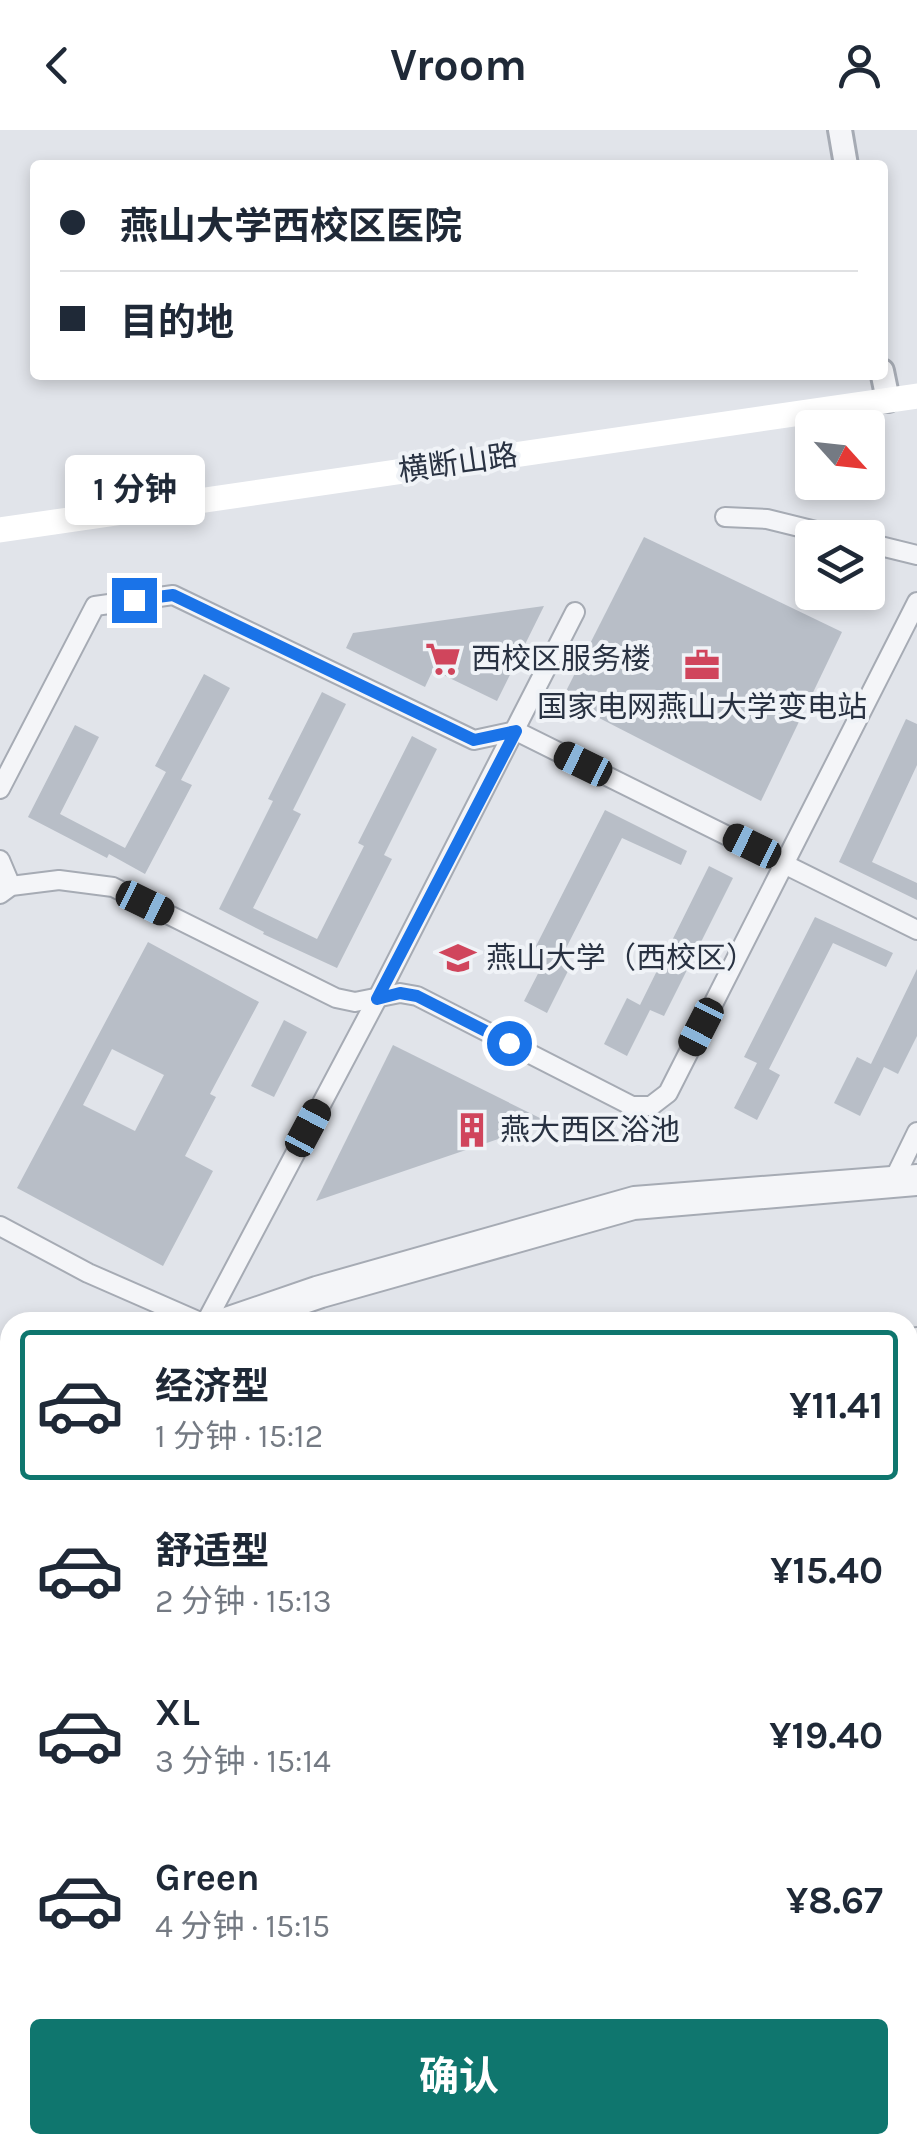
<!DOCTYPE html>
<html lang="zh">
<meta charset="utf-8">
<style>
body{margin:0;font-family:Karla,"Noto Sans SC",sans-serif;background:#f6f6f7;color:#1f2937;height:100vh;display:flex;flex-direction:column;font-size:38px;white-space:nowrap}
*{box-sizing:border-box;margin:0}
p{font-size:32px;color:#747a83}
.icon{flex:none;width:55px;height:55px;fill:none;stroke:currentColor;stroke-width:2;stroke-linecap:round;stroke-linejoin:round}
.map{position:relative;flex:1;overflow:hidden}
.side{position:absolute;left:0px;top:1182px;width:918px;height:842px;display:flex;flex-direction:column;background:#fff;border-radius:30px 30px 0 0;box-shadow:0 5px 15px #0003}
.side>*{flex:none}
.top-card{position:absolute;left:30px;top:30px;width:858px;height:220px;border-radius:10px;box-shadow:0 5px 15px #0003;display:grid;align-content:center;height:220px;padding:0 30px;background:#fff}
.needle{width:65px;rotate:117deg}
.controls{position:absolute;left:795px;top:280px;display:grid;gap:20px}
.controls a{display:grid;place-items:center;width:90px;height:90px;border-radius:10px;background:#fff;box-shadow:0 5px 15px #0003;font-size:50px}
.end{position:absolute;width:45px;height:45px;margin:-22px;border:12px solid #1a73e8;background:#fff;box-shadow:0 0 0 5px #fff}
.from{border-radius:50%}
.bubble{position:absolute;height:70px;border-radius:10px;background:#fff;box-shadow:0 5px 15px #0003;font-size:32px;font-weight:700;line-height:70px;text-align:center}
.car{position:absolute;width:30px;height:60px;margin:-30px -15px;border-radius:12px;box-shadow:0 0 8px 2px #0007;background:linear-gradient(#222 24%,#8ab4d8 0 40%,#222 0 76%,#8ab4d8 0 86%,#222 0)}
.top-card b{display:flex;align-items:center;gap:35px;height:95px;font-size:38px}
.top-card b+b{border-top:2px solid #e0e1e3}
.top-card i{width:25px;height:25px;background:#1f2937}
ul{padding:18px 0 0;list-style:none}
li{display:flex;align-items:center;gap:30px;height:150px;margin:0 20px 15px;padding:0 10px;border:5px solid transparent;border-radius:10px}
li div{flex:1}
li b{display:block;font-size:38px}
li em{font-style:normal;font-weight:700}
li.active{border-color:#0f766e}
li>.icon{width:90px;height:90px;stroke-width:1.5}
.action{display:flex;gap:20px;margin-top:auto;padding:20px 30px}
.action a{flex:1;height:115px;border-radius:10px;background:#0f766e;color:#fff;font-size:40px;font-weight:700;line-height:115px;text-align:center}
header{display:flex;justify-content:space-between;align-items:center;height:130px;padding:0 30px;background:#fff;font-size:45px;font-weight:700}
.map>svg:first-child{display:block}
</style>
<header><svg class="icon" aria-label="back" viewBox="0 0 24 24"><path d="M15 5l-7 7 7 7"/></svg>Vroom<svg class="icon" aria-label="person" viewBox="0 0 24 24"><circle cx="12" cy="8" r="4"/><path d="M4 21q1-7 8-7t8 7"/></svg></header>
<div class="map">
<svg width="917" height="2024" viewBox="0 0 917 2024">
<rect width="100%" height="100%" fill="#e1e4ea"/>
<!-- green -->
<g fill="#c7d4c2">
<path d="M 0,1727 L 10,1739 L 10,1873 L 0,1861 Z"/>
<path d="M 0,1887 L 10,1899 L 10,2015 L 112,2015 L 120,2024 L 0,2024 Z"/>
</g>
<!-- building -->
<g fill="#b8bec7" fill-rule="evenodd">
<path d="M 644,407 L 842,502 L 761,671 L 562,569 Z"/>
<path d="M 544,476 L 497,571 L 433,540 L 425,557 L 346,518 L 353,503 Z"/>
<path d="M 204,544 L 230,558 L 181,650 L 192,655 L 145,744 L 109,724 L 107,728 L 28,687 L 75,595 L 99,607 L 60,684 L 125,718 L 166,642 L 155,636 Z"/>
<path d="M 322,562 L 346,574 L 293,680 L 301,684 L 253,778 L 317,809 L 364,716 L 358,713 L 412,606 L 437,619 L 384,725 L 392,729 L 337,838 L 263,804 L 264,802 L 219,779 L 273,671 L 268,669 Z"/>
<path d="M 906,589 L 917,594 L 917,635 L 872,732 L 917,753 L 917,770 L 839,732 Z"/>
<path d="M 605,680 L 687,721 L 681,735 L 622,708 L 559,832 L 570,837 L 547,883 L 524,871 L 547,826 L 534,820 Z"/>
<path d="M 709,736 L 733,748 L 664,886 L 650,880 L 627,926 L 604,914 L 627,868 L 640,875 Z"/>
<path d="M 815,787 L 893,823 L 886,837 L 833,813 L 769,939 L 780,945 L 757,990 L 734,978 L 757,933 L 744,927 Z"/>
<path d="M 148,812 L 259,872 L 210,964 L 216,967 L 185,1026 L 213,1041 L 163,1136 L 17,1058 ZM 112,919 L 164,945 L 135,1001 L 83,975 Z"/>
<path d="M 917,839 L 917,906 L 898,944 L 884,937 L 860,986 L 834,973 L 857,927 L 871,934 Z"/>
<path d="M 284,890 L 307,902 L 274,967 L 251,956 Z"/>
<path d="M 393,915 L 548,992 L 316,1071 Z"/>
</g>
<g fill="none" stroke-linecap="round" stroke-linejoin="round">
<defs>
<g id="minor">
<path d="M 725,387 L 767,389 L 844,408"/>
<path d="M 868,413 L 917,425"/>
<path d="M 0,659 L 95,476 L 173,465 L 474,610 L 516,601 L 917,800"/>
<path d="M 0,730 L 11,756"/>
<path d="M 0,764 L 11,756 L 59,750 L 113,757 L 336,868 L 355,872 L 400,863 L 417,866 L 632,976 L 651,976 L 668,963 L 917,472"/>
<path d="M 897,1052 L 896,1045 L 917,1002"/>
<path d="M 0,1096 L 88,1143 L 200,1192"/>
<path d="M 206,1192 L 377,869 L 575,482"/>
<path d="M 211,1192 L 316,1156 L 634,1066 L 917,1044"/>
<path d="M 252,1192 L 322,1168 L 634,1080 L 917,1056"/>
<path d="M 908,1209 L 917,1207"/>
<path d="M 0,1287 L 10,1282"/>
<path d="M 0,1300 L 10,1296"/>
<path d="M 0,1699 L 10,1711"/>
<path d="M 908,1834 L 917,1833"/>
<path d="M 0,1887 L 10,1899"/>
<path d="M 908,1918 L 917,1918"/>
<path d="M 112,2015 L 120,2024"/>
<path d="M 268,2015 L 276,2024"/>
<path d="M 417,2015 L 423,2024"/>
<path d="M 479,2024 L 502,2015"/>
</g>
<g id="tertiary">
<path d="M 840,0 L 846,35"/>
<path d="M 882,241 L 888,270"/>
</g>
</defs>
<!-- minor casing -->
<use href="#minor" stroke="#a6abb4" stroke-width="22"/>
<!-- tertiary casing -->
<use href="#tertiary" stroke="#a6abb4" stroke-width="28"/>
<!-- minor -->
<use href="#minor" stroke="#f4f5f8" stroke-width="18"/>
<!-- tertiary -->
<use href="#tertiary" stroke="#f4f5f8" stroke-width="22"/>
<!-- secondary -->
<path stroke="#fff" stroke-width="25" d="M 0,400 L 917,266"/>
</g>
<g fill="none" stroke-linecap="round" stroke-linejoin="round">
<!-- route -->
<path stroke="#1a73e8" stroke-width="12" d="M 134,470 L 173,465 L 474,610 L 516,601 L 377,869 L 400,863 L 417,866 L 509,913"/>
</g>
<!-- icons -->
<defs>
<symbol id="supermarket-bare" viewBox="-9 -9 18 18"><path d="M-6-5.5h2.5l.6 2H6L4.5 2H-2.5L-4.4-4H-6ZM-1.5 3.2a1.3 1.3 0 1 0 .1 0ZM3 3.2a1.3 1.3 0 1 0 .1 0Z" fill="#d0455c" stroke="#f0f3f7" stroke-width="2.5" paint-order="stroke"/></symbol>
<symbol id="office-bare" viewBox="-9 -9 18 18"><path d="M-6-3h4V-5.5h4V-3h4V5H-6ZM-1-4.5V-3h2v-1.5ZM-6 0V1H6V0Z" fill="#d0455c" stroke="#f0f3f7" stroke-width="2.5" paint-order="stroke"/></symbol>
<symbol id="university-bare" viewBox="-9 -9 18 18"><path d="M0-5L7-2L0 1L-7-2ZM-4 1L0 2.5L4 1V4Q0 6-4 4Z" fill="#d0455c" stroke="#f0f3f7" stroke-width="2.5" paint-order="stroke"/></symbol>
<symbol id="building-bare" viewBox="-9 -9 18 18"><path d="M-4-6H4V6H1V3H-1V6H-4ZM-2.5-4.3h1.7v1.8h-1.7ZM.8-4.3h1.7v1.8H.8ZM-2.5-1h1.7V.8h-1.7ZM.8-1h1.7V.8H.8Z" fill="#d0455c" stroke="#f0f3f7" stroke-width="2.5" paint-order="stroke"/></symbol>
</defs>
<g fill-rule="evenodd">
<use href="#supermarket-bare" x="418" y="504" width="50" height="50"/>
<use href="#office-bare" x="677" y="510" width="50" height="50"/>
<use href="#university-bare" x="433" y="803" width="50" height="50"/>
<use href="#building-bare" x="447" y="975" width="50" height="50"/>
</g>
<g text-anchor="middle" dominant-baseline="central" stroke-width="8" stroke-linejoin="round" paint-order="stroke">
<!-- street labels -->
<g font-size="30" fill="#293242" stroke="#f0f3f7">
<text transform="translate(458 333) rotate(-8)">横断山路</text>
</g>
<!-- poi labels -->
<g font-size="30" fill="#293242" stroke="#f0f3f7" text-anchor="start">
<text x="471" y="529">西校区服务楼</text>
<text x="702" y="577" text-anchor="middle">国家电网燕山大学变电站</text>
<text x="486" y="828">燕山大学（西校区）</text>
<text x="500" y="1000">燕大西区浴池</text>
</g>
</g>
</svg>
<div class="controls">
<a><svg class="needle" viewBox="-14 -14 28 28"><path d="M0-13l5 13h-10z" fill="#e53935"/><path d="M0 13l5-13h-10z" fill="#747a83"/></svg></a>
<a><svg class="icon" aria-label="layers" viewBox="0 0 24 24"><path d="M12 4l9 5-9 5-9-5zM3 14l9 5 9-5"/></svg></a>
</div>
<i class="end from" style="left:509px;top:913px"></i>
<i class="end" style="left:134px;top:470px"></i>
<div class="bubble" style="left:65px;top:325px;width:140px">1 分钟</div>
<i class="car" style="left:583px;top:634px;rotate:296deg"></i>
<i class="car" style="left:752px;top:716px;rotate:296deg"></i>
<i class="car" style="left:145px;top:773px;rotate:116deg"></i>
<i class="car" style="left:701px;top:897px;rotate:207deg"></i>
<i class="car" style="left:308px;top:998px;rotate:28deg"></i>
<div class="top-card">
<b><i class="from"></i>燕山大学西校区医院</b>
<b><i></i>目的地</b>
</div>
<section class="side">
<ul>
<li class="active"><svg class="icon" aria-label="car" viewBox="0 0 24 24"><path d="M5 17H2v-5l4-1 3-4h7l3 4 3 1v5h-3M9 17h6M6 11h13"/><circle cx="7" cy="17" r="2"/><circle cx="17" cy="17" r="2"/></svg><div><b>经济型</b><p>1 分钟 · 15:12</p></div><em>¥11.41</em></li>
<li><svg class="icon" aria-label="car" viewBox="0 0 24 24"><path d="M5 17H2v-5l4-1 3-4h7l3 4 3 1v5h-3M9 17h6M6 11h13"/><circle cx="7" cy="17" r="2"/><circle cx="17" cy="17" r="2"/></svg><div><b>舒适型</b><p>2 分钟 · 15:13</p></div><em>¥15.40</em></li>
<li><svg class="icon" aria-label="car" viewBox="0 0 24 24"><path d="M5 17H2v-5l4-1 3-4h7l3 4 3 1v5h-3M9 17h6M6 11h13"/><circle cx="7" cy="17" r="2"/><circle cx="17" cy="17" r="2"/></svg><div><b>XL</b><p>3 分钟 · 15:14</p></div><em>¥19.40</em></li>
<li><svg class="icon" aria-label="car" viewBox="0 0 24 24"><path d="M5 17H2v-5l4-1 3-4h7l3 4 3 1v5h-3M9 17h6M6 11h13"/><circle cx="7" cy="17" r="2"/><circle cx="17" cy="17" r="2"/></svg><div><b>Green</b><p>4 分钟 · 15:15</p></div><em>¥8.67</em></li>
</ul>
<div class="action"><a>确认</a></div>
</section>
</div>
